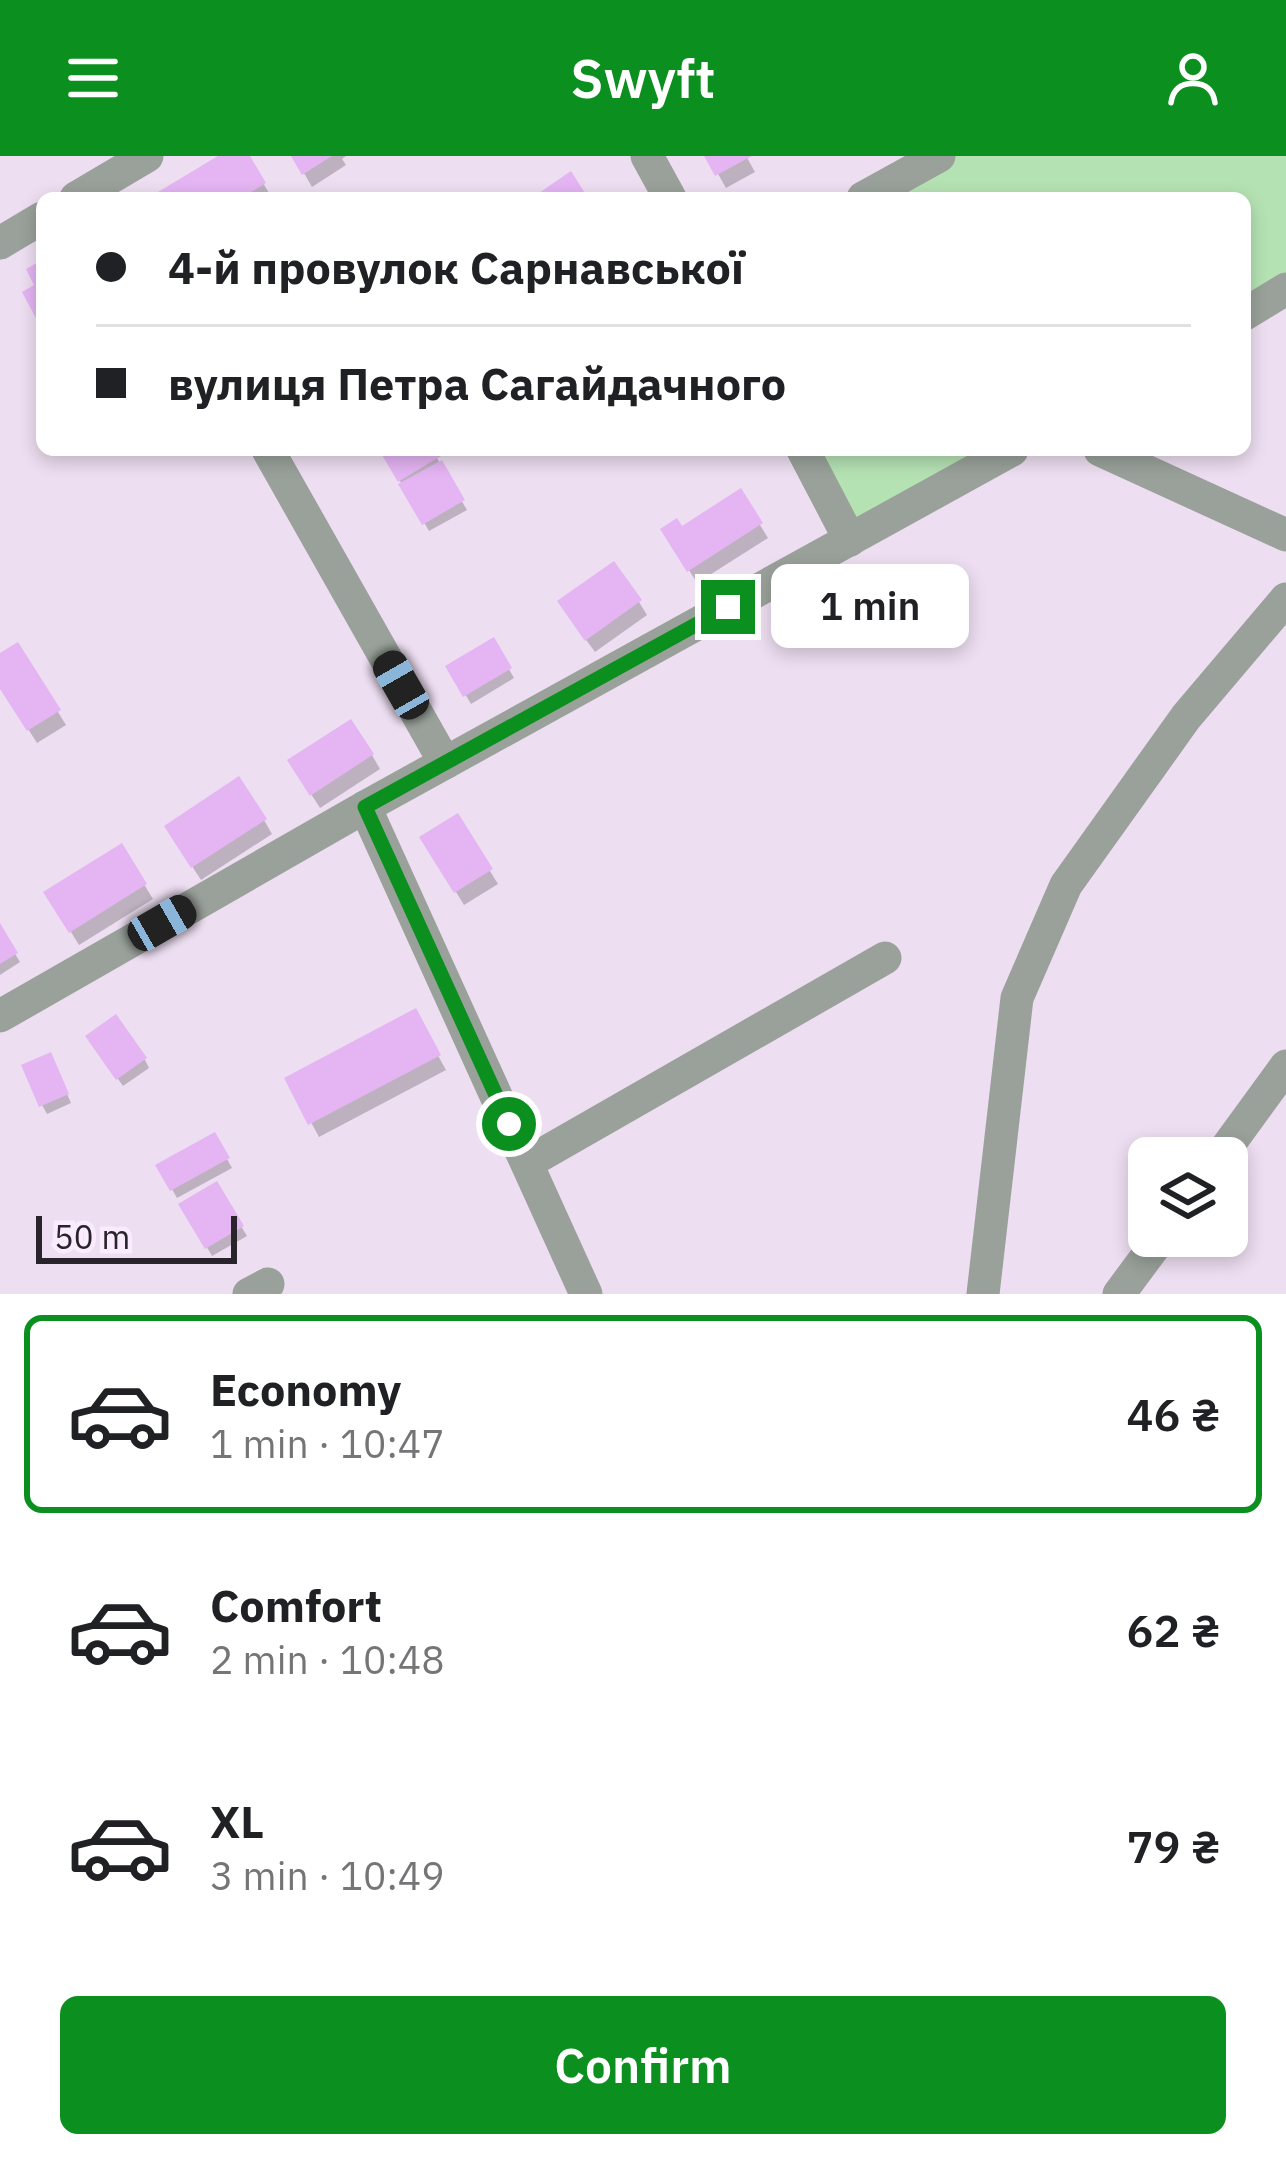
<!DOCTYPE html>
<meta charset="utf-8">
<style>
body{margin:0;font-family:"IBM Plex Sans",sans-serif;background:#f2f2f2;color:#202124;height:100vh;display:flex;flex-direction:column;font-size:45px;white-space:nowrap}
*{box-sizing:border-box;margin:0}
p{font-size:39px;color:#757577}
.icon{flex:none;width:66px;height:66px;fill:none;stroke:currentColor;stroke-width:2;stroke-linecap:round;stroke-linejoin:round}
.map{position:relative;height:1138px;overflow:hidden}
.side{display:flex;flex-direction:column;background:#fff;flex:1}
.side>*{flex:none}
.guide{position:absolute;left:36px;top:36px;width:1215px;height:264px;border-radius:18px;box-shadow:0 6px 18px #0003;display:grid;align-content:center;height:264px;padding:0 60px;background:#fff}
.fabs{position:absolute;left:1128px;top:981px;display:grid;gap:24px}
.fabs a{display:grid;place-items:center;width:120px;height:120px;border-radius:18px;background:#fff;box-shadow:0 6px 18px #0003;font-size:60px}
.scale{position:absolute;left:36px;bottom:30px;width:201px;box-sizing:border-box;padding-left:12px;border:6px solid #29242b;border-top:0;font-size:33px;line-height:42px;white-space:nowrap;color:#29242b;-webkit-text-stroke:9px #faebff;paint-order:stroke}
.end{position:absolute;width:54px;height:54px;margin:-27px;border:15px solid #0b9020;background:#fff;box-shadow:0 0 0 6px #fff}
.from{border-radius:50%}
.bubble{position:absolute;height:84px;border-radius:18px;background:#fff;box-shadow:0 6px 18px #0003;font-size:39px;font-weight:600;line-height:84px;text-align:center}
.car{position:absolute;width:36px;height:72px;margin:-36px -18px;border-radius:15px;box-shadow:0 0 9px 3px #0007;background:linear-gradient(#222 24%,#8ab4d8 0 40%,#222 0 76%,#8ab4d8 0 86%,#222 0)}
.guide b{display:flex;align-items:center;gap:42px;height:114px;font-size:45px}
.guide b+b{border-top:3px solid #e0e0e0}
.guide i{width:30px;height:30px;background:#202124}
ul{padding:21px 0 0;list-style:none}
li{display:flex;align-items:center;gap:36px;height:198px;margin:0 24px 18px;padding:0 36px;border:6px solid transparent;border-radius:18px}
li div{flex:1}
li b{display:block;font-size:45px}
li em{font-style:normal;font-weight:600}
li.current{border-color:#0b9020}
li>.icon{width:108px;height:108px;stroke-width:1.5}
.action{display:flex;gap:24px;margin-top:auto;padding:24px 60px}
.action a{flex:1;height:138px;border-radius:18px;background:#0b9020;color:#fff;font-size:48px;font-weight:600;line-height:138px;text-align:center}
header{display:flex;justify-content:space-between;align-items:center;height:156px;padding:0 60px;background:#0b9020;color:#fff;font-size:54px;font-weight:600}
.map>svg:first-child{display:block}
</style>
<header><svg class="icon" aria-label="menu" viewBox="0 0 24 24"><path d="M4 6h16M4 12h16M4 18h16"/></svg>Swyft<svg class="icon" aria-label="person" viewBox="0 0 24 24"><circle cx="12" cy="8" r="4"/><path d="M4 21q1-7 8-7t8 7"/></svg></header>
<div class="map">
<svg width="1286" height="1138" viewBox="0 0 1286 1138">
<rect width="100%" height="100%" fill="#eddef1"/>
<!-- green -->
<g fill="#b5e2b3">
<path d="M 946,0 L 1286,0 L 1286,124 L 1245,148 L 1245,42 L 872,42 Z"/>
<path d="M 808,294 L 1001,294 L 851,377 Z"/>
</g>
<!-- shadow -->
<g fill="#0003">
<path d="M 224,0 L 247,0 L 272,42 L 156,42 Z"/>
<path d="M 294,0 L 346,0 L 342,3 L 346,9 L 312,31 Z"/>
<path d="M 708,0 L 746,0 L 755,16 L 726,32 Z"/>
<path d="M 382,294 L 452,294 L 437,302 L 467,354 L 429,375 Z"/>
<path d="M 740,336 L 768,382 L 697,427 L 664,374 L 681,374 Z"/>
<path d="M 639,446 L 647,459 L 595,496 L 568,459 Z"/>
<path d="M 493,485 L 514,522 L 471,548 L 449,511 Z"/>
<path d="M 17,490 L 66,569 L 37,587 L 0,529 L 0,501 Z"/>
<path d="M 372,599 L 380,613 L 320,652 L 299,619 Z"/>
<path d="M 457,662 L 498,728 L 464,749 L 423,682 Z"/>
<path d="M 264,664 L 272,678 L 201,724 L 175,684 Z"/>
<path d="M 121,691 L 153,743 L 79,789 L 47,737 Z"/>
<path d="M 0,772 L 20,806 L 0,819 Z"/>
<path d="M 414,856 L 446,914 L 319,981 L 288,923 Z"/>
<path d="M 94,889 L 145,904 L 149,912 L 123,930 Z"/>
<path d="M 54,908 L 71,947 L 47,958 L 42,949 Z"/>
<path d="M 214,980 L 232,1012 L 177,1042 L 159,1010 Z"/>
<path d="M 216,1029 L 247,1080 L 212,1100 L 182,1049 Z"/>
</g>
<!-- building -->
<g fill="#e4b4f3">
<path d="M 218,0 L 250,0 L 266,27 L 241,42 L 148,42 Z"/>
<path d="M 291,0 L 332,0 L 302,19 Z"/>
<path d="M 704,0 L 752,0 L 715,20 Z"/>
<path d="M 571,15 L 588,42 L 542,42 L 539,37 Z"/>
<path d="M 42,104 L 42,164 L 38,166 L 22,136 L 34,129 L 26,113 Z"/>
<path d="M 379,294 L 436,294 L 439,301 L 398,326 Z"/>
<path d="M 442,304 L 465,344 L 422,369 L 398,328 Z"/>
<path d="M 741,332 L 763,367 L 687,416 L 660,373 L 677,362 L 682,370 Z"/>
<path d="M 614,405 L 642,444 L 585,485 L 557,445 Z"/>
<path d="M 494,481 L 512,512 L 463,541 L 445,510 Z"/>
<path d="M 18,486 L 61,554 L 27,575 L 0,533 L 0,497 Z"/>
<path d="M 351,563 L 374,598 L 310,640 L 287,604 Z"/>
<path d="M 239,620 L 267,663 L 191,712 L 164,670 Z"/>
<path d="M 458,657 L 493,713 L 454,737 L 419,681 Z"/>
<path d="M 122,687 L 147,728 L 69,777 L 43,736 Z"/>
<path d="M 0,767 L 18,797 L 0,808 Z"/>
<path d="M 416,852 L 441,899 L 308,969 L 284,922 Z"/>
<path d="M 116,858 L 147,902 L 116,924 L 85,880 Z"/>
<path d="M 51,896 L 69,938 L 39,951 L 21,909 Z"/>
<path d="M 215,976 L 230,1002 L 170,1035 L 155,1009 Z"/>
<path d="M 217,1025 L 244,1070 L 205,1093 L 178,1048 Z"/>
</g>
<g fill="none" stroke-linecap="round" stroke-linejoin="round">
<!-- minor -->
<g stroke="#9aa19a" stroke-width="33">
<path d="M 647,0 L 670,42"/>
<path d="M 76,42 L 147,0"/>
<path d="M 863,42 L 939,0"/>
<path d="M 0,87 L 42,62"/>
<path d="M 1245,158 L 1286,133"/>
<path d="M 268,294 L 445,607"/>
<path d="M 803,294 L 850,384"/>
<path d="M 1100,294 L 1286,379"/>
<path d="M 365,651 L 586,1138"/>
<path d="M 0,860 L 365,651 L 1012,294"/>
<path d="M 1219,1002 L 1286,910"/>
<path d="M 527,1007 L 885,802"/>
<path d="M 249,1138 L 268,1128"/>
<path d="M 983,1138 L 1017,842 L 1066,729 L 1186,561 L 1286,443"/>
<path d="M 1119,1138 L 1162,1080"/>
</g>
</g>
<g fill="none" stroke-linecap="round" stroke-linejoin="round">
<!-- route -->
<path stroke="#0b9020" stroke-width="15" d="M 509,968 L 365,651 L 728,451"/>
</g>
</svg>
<div class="fabs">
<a><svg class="icon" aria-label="layers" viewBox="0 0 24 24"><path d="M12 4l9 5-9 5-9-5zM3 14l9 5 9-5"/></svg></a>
</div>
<div class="scale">50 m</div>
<i class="end from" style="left:509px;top:968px"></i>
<i class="end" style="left:728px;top:451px"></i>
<div class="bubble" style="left:771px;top:408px;width:198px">1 min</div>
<i class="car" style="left:401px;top:529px;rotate:330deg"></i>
<i class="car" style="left:162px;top:767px;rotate:60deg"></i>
<div class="guide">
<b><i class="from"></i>4-й провулок Сарнавської</b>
<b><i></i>вулиця Петра Сагайдачного</b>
</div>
</div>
<section class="side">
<ul>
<li class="current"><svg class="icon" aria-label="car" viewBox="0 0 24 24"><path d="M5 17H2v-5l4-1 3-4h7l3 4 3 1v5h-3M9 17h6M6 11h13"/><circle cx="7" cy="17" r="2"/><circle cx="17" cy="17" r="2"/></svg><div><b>Economy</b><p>1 min · 10:47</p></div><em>46 ₴</em></li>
<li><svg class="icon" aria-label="car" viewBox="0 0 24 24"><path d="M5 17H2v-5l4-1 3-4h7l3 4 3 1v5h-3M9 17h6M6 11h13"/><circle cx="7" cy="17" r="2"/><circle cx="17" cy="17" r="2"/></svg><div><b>Comfort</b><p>2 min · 10:48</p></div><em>62 ₴</em></li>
<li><svg class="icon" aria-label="car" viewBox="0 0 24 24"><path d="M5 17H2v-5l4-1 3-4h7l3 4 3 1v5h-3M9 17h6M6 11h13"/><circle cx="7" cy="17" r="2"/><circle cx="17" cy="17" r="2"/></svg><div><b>XL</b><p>3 min · 10:49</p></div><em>79 ₴</em></li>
</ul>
<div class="action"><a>Confirm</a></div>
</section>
